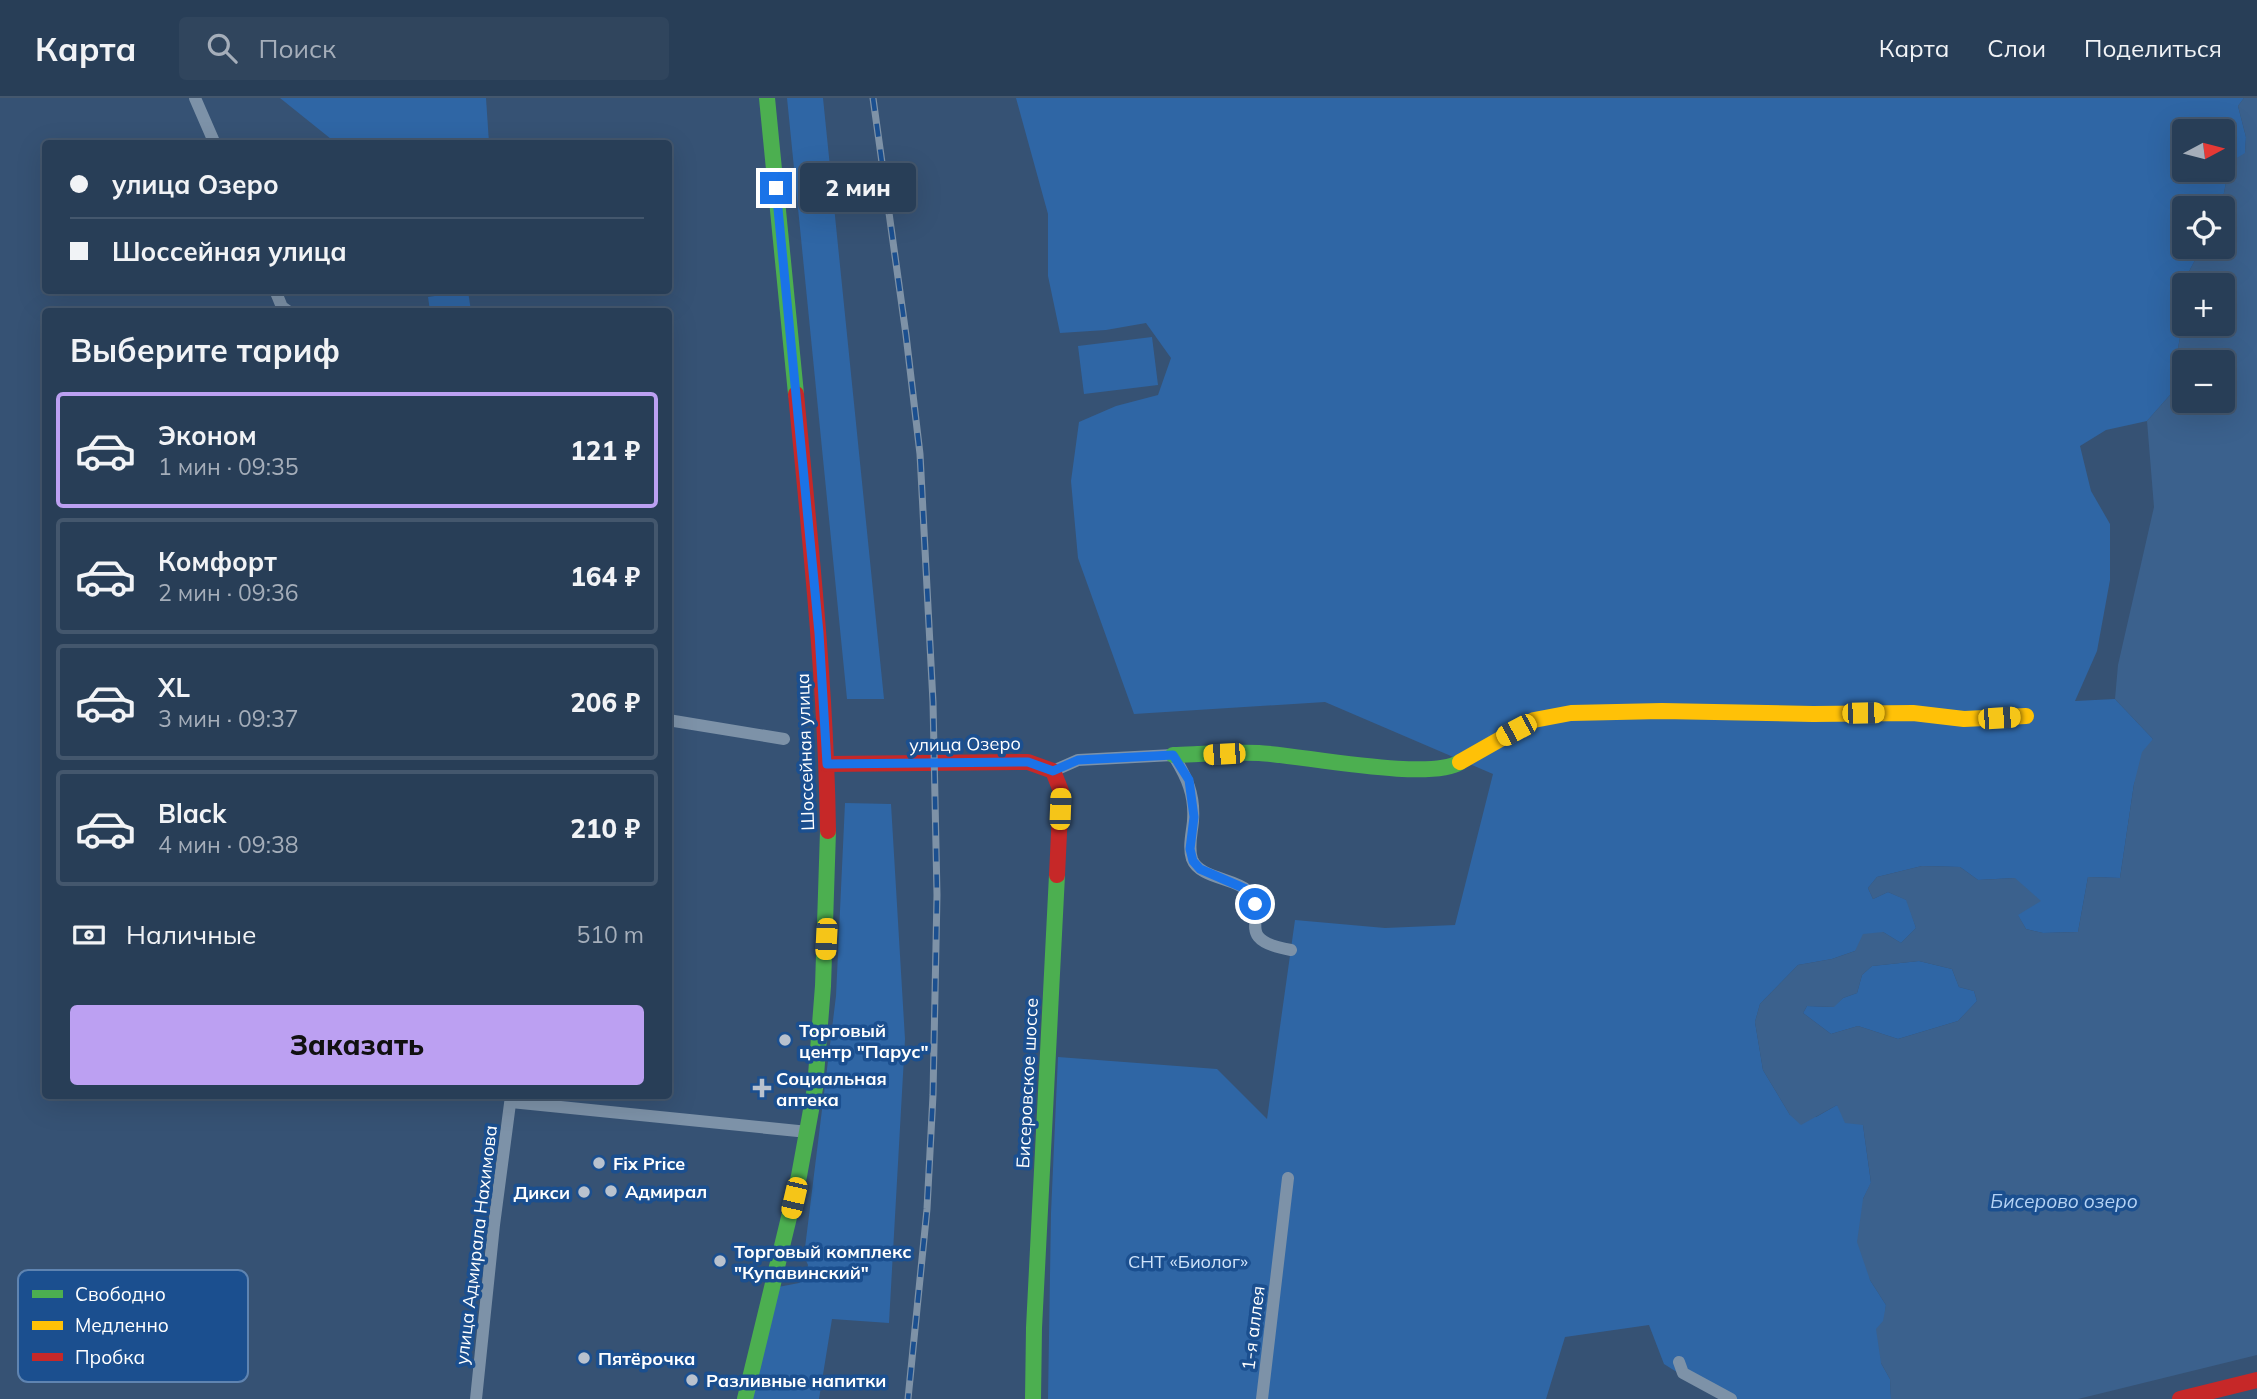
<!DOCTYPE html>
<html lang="ru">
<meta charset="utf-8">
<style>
body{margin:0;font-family:Mulish,sans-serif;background:#30455d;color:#f1f3f6;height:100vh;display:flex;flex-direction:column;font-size:26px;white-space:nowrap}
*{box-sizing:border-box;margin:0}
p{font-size:23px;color:#a5aeba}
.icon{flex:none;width:38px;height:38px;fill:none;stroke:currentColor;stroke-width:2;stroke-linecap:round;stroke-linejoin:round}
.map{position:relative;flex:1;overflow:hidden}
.sheet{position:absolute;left:42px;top:210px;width:630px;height:791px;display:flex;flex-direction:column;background:#283e57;border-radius:7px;box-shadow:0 7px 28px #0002,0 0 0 2px #44576d}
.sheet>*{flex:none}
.guide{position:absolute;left:42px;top:42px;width:630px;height:154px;border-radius:7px;box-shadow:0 7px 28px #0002,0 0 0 2px #44576d;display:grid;align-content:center;height:154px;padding:0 28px;background:#283e57}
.needle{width:46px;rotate:83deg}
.fabs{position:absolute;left:2172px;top:21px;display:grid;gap:14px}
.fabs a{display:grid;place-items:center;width:63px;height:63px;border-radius:7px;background:#283e57;box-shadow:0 7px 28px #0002,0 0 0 2px #44576d;font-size:35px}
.end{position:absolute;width:32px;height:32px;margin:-16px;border:9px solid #1a73e8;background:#fff;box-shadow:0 0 0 4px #fff}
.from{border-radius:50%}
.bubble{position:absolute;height:49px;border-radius:7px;background:#283e57;box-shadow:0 7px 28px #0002,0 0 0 2px #44576d;font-size:23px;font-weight:800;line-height:49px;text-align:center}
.car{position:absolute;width:21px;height:42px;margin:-21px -10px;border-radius:9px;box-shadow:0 0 5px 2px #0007;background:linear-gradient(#f5c518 24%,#345 0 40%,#f5c518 0 76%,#345 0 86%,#f5c518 0)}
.guide b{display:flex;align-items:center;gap:24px;height:66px;font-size:26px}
.guide b+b{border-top:2px solid #44576d}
.guide i{width:18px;height:18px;background:#f1f3f6}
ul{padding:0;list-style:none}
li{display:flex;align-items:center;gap:21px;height:116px;margin:0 14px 10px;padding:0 14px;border:4px solid #44576d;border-radius:7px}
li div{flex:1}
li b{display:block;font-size:26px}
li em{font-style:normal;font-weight:800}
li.current{border-color:#bca0f2}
li>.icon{width:63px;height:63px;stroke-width:1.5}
h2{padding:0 28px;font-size:32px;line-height:84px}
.pay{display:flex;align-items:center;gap:18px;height:77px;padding:0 28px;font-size:26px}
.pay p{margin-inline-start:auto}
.primary-button{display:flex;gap:14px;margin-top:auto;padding:14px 28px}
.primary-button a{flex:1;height:80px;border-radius:7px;background:#bca0f2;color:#111;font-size:28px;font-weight:800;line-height:80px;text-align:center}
header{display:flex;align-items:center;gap:42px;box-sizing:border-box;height:98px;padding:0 35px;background:#283e57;border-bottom:2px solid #44576d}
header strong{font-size:33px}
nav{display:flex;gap:38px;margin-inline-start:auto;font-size:24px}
.search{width:490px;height:63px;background:#30455d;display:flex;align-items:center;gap:18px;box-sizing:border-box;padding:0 24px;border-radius:7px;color:#a5aeba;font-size:26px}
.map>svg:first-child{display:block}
</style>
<header>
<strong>Карта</strong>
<div class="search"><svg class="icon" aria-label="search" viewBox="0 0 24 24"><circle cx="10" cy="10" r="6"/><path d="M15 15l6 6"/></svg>Поиск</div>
<nav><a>Карта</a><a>Слои</a><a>Поделиться</a></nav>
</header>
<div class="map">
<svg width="2257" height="1301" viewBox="0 0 2257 1301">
<rect width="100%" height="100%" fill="#365274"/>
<!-- green -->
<g fill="#2f66a5" fill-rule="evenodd">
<path d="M 280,0 L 486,0 L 489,45 L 336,45 Z"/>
<path d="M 787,0 L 823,0 L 884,601 L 847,601 Z"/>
<path d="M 1016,0 L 2244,0 L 2238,8 L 2246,39 L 2245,56 L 2230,64 L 2221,110 L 2184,110 L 2184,149 L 2202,149 L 2184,183 L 2180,239 L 2170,297 L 2147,323 L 2106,332 L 2080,348 L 2091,393 L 2110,426 L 2110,482 L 2097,553 L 2075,603 L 2115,601 L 2153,641 L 2134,686 L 2120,780 L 2088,779 L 2078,834 L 2043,835 L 2026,831 L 2017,816 L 2015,780 L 1978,782 L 1960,769 L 1922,768 L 1877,779 L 1868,790 L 1873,801 L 1888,794 L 1907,802 L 1916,830 L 1901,845 L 1883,834 L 1855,853 L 1832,861 L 1798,867 L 1760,906 L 1755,924 L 1763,972 L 1790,1017 L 1816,1019 L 1837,1007 L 1863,1027 L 1871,1085 L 1863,1101 L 1870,1182 L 1886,1207 L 1881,1265 L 1890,1281 L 1891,1301 L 1720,1301 L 1664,1266 L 1649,1227 L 1565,1239 L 1546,1301 L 1048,1301 L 1051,1115 L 1058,959 L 1217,971 L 1267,1021 L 1295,822 L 1385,830 L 1455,827 L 1493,676 L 1325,604 L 1134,616 L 1078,460 L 1071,383 L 1079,324 L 1116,308 L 1158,297 L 1171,260 L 1146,225 L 1106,232 L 1060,235 L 1048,178 L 1048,116 ZM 2184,33 L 2222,33 L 2222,72 L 2184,72 Z"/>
<path d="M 468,193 L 471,213 L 430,213 L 428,199 Z"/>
<path d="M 1152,239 L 1158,287 L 1084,296 L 1078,248 Z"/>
<path d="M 845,705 L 891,706 L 905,941 L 889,1225 L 832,1221 L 819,1301 L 745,1301 L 773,1190 L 799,1185 L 805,1180 L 808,1167 L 804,1158 L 836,898 Z"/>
<path d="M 1919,863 L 1952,871 L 1959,889 L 1974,893 L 1977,903 L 1958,923 L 1898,941 L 1858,928 L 1831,936 L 1803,915 L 1807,908 L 1833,909 L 1843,900 L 1857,895 L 1862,877 L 1872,868 Z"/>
</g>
<!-- water -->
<path fill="#3b618d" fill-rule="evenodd" d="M 2244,0 L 2257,0 L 2257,1257 L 2078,1301 L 1891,1301 L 1890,1281 L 1881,1265 L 1876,1231 L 1883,1223 L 1886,1207 L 1870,1182 L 1857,1144 L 1863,1101 L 1871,1084 L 1863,1027 L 1845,1025 L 1837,1007 L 1801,1027 L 1790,1017 L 1763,972 L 1755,924 L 1760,906 L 1798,867 L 1832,861 L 1855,853 L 1863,836 L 1883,834 L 1901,845 L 1916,830 L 1906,802 L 1888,794 L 1873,801 L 1868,790 L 1877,779 L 1922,768 L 1960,769 L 1978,782 L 2015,780 L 2041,803 L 2018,817 L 2026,831 L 2043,835 L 2078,834 L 2088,779 L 2120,780 L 2134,686 L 2142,654 L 2153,641 L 2115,601 L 2118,567 L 2154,409 L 2147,323 L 2170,297 L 2180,239 L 2184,183 L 2202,149 L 2222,149 L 2221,110 L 2230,64 L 2245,55 L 2246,39 L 2238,8 ZM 2184,187 L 2222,187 L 2222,226 L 2184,226 ZM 2184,264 L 2222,264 L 2222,303 L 2184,303 ZM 1919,863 L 1952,871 L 1959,889 L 1974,893 L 1977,903 L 1958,923 L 1898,941 L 1858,928 L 1831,936 L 1803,915 L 1807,908 L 1834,909 L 1843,900 L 1857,895 L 1862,877 L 1872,868 Z"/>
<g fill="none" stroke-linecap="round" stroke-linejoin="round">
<!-- street -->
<g stroke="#7d92a8" stroke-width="12">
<path d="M 195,0 L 215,46"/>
<path d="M 275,192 L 282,209 L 289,214"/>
<path d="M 668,622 L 784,641"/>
<path d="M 1053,673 L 1078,662 L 1173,657 C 1187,679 1195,697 1193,723 C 1192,735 1188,749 1192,761 C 1199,780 1233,780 1247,792 C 1274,816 1227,841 1291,852"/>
<path d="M 511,1004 L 808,1034"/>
<path d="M 1679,1264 L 1683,1275 L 1731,1301"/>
<path d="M 476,1301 L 494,1127 L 511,998"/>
<path d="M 1262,1301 L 1288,1080"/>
</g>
<!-- fast -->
<g stroke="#4caf50" stroke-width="16">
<path d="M 767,0 L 796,296"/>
<path d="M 1173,657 C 1201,656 1230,654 1259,655 C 1300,657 1430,684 1460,664"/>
<path d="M 745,1301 L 799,1078 L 815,990 L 823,888 L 828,733"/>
<path d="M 1033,1301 L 1034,1230 L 1057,777"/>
</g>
<!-- slow -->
<path stroke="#ffc107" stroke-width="16" d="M 1460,664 L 1534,622 L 1571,615 L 1662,613 L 1813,616 L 1913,615 L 1964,621 L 2026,618"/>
<!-- jam -->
<g stroke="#c62828" stroke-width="16">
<path d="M 796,296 C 810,441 826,586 828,733"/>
<path d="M 827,666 L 1028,664 L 1053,673 L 1061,693 L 1057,777"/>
<path d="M 2180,1301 L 2257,1282"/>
</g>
<defs>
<path id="rail" d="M 873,0 L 906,237 L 920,356 L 933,604 L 937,797 L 933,997 L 927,1111 L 908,1301"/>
</defs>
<!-- rail casing -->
<use href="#rail" stroke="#7e92a7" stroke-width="7"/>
<!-- rail -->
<use href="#rail" stroke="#1b4f8f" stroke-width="4.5" stroke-dasharray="13" stroke-linecap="butt"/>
</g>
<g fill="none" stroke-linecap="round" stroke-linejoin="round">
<!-- route -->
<path stroke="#1a73e8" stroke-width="9" d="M 776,90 L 819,535 L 827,666 L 1028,664 L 1053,673 L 1078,662 L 1173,657 L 1189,682 L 1194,719 L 1190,751 L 1193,763 L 1200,771 L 1246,791 L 1255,806"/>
</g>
<!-- markers -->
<g fill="#b9c2ce" stroke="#1b4f8f" stroke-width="2.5">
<circle cx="785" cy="942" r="7"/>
<path d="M758.5 979.5h7v7h7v7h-7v7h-7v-7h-7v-7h7z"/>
<circle cx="599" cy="1065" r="7"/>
<circle cx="611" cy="1093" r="7"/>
<circle cx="584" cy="1094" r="7"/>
<circle cx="720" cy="1163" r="7"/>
<circle cx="584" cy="1260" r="7"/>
<circle cx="692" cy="1282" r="7"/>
</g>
<g text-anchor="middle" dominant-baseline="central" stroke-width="7" stroke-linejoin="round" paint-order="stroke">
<!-- street labels -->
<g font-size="18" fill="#fff" stroke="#1b4f8f">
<text transform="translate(965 646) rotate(-1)">улица Озеро</text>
<text transform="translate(805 654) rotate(-92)">Шоссейная улица</text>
<text transform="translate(1027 985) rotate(-87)">Бисеровское шоссе</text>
<text transform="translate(476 1147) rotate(-83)">улица Адмирала Нахимова</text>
<text transform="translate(1253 1230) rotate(-83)">1-я аллея</text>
</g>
<!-- poi labels -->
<g font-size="18" font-weight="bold" fill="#fff" stroke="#1b4f8f" text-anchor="start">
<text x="799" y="932">Торговый<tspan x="799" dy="21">центр "Парус"</tspan></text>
<text x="776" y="980">Социальная<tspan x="776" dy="21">аптека</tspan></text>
<text x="613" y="1065">Fix Price</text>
<text x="625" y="1093">Адмирал</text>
<text x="570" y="1094" text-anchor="end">Дикси</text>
<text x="734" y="1153">Торговый комплекс<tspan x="734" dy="21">"Купавинский"</tspan></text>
<text x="598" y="1260">Пятёрочка</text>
<text x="706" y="1282">Разливные напитки</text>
</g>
<!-- park labels -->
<g font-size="18" fill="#cfe3fa" stroke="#1b4f8f">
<text x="1188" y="1163">СНТ «Биолог»</text>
</g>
<!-- water labels -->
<g font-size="19" font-style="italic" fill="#b5d3f5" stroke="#1b4f8f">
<text x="2064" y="1103">Бисерово озеро</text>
</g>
</g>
<!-- legend -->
<rect x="18" y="1172" width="230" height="112" rx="10" fill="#1b4f8f" stroke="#5f84b1" stroke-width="2"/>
<rect x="32" y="1192" width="31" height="8" fill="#4caf50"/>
<rect x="32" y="1223" width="31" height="9" fill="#ffc107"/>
<rect x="32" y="1255" width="31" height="8" fill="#c62828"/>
<g font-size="19" fill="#fff">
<text x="75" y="1203">Свободно</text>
<text x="75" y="1234">Медленно</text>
<text x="75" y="1266">Пробка</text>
</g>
</svg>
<div class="fabs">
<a><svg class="needle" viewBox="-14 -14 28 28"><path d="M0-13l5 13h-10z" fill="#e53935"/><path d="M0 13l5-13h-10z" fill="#a5aeba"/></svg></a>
<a><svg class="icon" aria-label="locate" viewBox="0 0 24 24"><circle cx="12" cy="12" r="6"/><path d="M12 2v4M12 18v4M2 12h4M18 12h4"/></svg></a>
<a>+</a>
<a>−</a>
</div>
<i class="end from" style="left:1255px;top:806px"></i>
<i class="end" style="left:776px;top:90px"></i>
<div class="bubble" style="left:800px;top:65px;width:116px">2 мин</div>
<i class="car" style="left:1863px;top:615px;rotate:89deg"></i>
<i class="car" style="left:1999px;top:620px;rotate:86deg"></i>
<i class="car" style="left:1516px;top:632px;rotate:242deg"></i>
<i class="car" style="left:1224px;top:656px;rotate:267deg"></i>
<i class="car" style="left:1060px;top:711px;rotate:2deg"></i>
<i class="car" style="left:826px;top:841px;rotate:183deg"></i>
<i class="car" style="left:794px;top:1100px;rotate:193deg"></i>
<div class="guide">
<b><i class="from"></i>улица Озеро</b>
<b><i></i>Шоссейная улица</b>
</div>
<section class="sheet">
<h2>Выберите тариф</h2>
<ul>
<li class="current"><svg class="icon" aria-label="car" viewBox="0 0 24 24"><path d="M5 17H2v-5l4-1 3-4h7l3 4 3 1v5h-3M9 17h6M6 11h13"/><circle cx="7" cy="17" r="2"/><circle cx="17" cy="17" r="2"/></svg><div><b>Эконом</b><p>1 мин · 09:35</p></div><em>121 ₽</em></li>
<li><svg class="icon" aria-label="car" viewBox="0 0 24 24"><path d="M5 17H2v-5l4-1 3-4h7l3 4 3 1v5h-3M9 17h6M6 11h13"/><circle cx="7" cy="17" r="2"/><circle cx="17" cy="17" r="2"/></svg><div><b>Комфорт</b><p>2 мин · 09:36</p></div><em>164 ₽</em></li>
<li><svg class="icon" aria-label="car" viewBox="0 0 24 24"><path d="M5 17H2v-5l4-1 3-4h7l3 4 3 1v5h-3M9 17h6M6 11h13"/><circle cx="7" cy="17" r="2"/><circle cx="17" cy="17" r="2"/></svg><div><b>XL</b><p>3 мин · 09:37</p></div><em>206 ₽</em></li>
<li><svg class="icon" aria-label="car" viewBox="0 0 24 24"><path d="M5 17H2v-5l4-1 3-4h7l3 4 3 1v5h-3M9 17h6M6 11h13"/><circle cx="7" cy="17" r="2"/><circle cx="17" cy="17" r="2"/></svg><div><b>Black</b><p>4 мин · 09:38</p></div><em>210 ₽</em></li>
</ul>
<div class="pay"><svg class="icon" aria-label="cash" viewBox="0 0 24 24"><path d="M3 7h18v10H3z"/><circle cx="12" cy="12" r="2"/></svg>Наличные<p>510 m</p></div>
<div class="primary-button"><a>Заказать</a></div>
</section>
</div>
